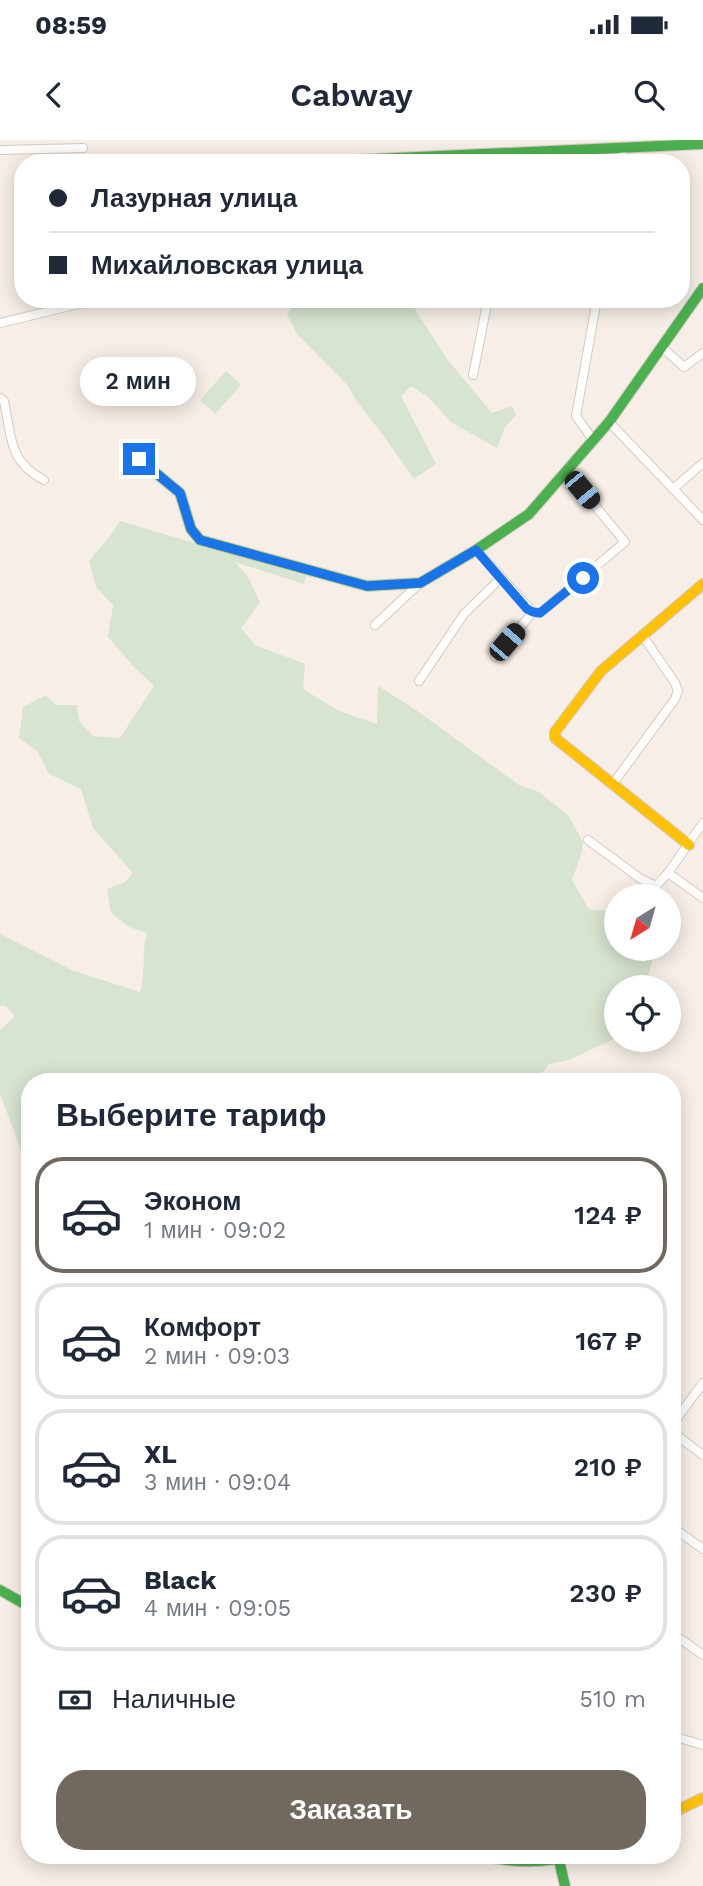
<!DOCTYPE html>
<html lang="ru">
<meta charset="utf-8">
<style>
body{margin:0;font-family:"Work Sans",sans-serif;background:#f6f6f7;color:#1f2937;height:100vh;display:flex;flex-direction:column;font-size:26px;white-space:nowrap}
*{box-sizing:border-box;margin:0}
p{font-size:23px;color:#747a83}
.icon{flex:none;width:38px;height:38px;fill:none;stroke:currentColor;stroke-width:2;stroke-linecap:round;stroke-linejoin:round}
.map{position:relative;flex:1;overflow:hidden}
.drawer{position:absolute;left:21px;top:933px;width:660px;height:791px;display:flex;flex-direction:column;background:#fff;border-radius:28px;box-shadow:0 4px 18px #0003}
.drawer>*{flex:none}
.hud{position:absolute;left:14px;top:14px;width:676px;height:154px;border-radius:28px;box-shadow:0 4px 18px #0003;display:grid;align-content:center;height:154px;padding:0 35px;background:#fff}
.needle{width:46px;rotate:217deg}
.controls{position:absolute;left:604px;top:744px;display:grid;gap:14px}
.controls a{display:grid;place-items:center;width:77px;height:77px;border-radius:50%;background:#fff;box-shadow:0 4px 18px #0003;font-size:35px}
.end{position:absolute;width:32px;height:32px;margin:-16px;border:9px solid #1a73e8;background:#fff;box-shadow:0 0 0 4px #fff}
.from{border-radius:50%}
.bubble{position:absolute;height:49px;border-radius:24px;background:#fff;box-shadow:0 4px 18px #0003;font-size:23px;font-weight:600;line-height:49px;text-align:center}
.car{position:absolute;width:21px;height:42px;margin:-21px -10px;border-radius:9px;box-shadow:0 0 5px 2px #0007;background:linear-gradient(#222 24%,#8ab4d8 0 40%,#222 0 76%,#8ab4d8 0 86%,#222 0)}
.hud b{display:flex;align-items:center;gap:24px;height:66px;font-size:26px}
.hud b+b{border-top:2px solid #e0e1e3}
.hud i{width:18px;height:18px;background:#1f2937}
ul{padding:0;list-style:none}
li{display:flex;align-items:center;gap:21px;height:116px;margin:0 14px 10px;padding:0 21px;border:4px solid #e0e1e3;border-radius:28px}
li div{flex:1}
li b{display:block;font-size:26px}
li em{font-style:normal;font-weight:600}
li.selected{border-color:#716960}
li>.icon{width:63px;height:63px;stroke-width:1.5}
h2{padding:0 35px;font-size:32px;line-height:84px}
.pay{display:flex;align-items:center;gap:18px;height:77px;padding:0 35px;font-size:26px}
.pay p{margin-inline-start:auto}
.cta{display:flex;gap:14px;margin-top:auto;padding:14px 35px}
.cta a{flex:1;height:80px;border-radius:28px;background:#716960;color:#fff;font-size:28px;font-weight:600;line-height:80px;text-align:center}
.status{display:flex;justify-content:space-between;align-items:center;height:49px;padding:0 35px;background:#fff;direction:ltr}
.status svg{height:19px;fill:currentColor}
header{display:flex;justify-content:space-between;align-items:center;height:91px;padding:0 35px;background:#fff;font-size:32px;font-weight:600}
.map>svg:first-child{display:block}
</style>
<div class="status"><b>08:59</b><svg viewBox="0 0 49 12"><path d="M0 12V9h3v3zM5 12V6h3v6zM10 12V3h3v9zM15 12V0h3v12zM26 1h20v11H26zM47 4h2v5h-2z"/></svg></div>
<header><svg class="icon" aria-label="back" viewBox="0 0 24 24"><path d="M15 5l-7 7 7 7"/></svg>Cabway<svg class="icon" aria-label="search" viewBox="0 0 24 24"><circle cx="10" cy="10" r="6"/><path d="M15 15l6 6"/></svg></header>
<div class="map">
<svg width="703" height="1746" viewBox="0 0 703 1746">
<rect width="100%" height="100%" fill="#f7efe7"/>
<!-- green -->
<g fill="#d7e4cf">
<path d="M 299,159 L 396,159 L 413,166 L 447,219 L 492,273 L 512,266 L 516,275 L 505,287 L 497,308 L 452,283 L 428,257 L 411,246 L 401,256 L 436,324 L 414,339 L 383,295 L 355,259 L 349,247 L 297,194 L 287,175 L 296,160 Z"/>
<path d="M 226,231 L 241,245 L 215,274 L 200,260 Z"/>
<path d="M 120,381 L 306,436 L 304,444 L 235,422 L 248,437 L 260,462 L 241,488 L 255,505 L 305,524 L 303,549 L 339,571 L 377,584 L 378,546 L 416,570 L 519,645 L 539,652 L 568,675 L 583,702 L 581,715 L 572,740 L 589,769 L 616,772 L 616,808 L 655,809 L 646,847 L 616,847 L 616,898 L 569,920 L 549,924 L 544,931 L 522,941 L 30,942 L 30,1021 L 24,1018 L 0,954 L 0,890 L 15,876 L 6,866 L 0,866 L 0,794 L 74,831 L 140,852 C 146,832 141,813 147,793 L 129,787 L 111,773 L 107,749 L 125,742 L 133,733 L 93,688 L 81,649 L 49,634 L 37,611 L 19,598 L 23,567 L 46,555 L 56,565 L 77,565 L 79,581 L 93,596 L 120,598 L 154,546 L 134,527 L 108,497 L 113,465 L 96,447 L 89,421 L 110,396 Z"/>
</g>
<g fill="none" stroke-linecap="round" stroke-linejoin="round">
<defs>
<g id="street">
<path d="M 0,10 L 83,8"/>
<path d="M 516,23 L 518,12"/>
<path d="M 621,23 L 624,7"/>
<path d="M 0,183 L 99,159"/>
<path d="M 662,207 L 684,227 L 703,213"/>
<path d="M 473,235 L 488,159"/>
<path d="M 0,258 L 4,261 C 12,298 8,321 44,340"/>
<path d="M 609,282 L 703,380"/>
<path d="M 593,300 L 576,276 L 597,159"/>
<path d="M 673,349 L 703,323"/>
<path d="M 476,410 L 533,472"/>
<path d="M 375,485 L 420,443"/>
<path d="M 495,517 L 533,472 L 540,473 L 625,402 L 567,332"/>
<path d="M 419,541 L 464,474 L 500,439"/>
<path d="M 612,645 L 675,559 L 678,551 L 675,543 L 643,496"/>
<path d="M 588,700 L 641,739 L 656,746 L 668,733 L 703,683"/>
<path d="M 668,733 L 703,758"/>
<path d="M 672,1285 L 703,1243"/>
<path d="M 672,1292 L 703,1315"/>
<path d="M 672,1387 L 703,1409"/>
<path d="M 672,1493 L 703,1515"/>
<path d="M 672,1596 L 703,1605"/>
</g>
<g id="fast">
<path d="M 353,20 L 703,4"/>
<path d="M 139,319 L 180,353 L 191,389 L 200,400 L 367,446 L 420,443 L 476,410 L 529,374 L 609,282 L 703,148"/>
<path d="M 0,1450 L 30,1467"/>
<path d="M 477,1715 C 511,1723 543,1724 577,1715"/>
<path d="M 559,1720 L 565,1746"/>
</g>
<g id="slow">
<path d="M 689,705 L 555,598 L 555,592 L 601,531 L 703,444"/>
<path d="M 672,1673 L 703,1658"/>
</g>
</defs>
<!-- street casing -->
<use href="#street" stroke="#d3cbc3" stroke-width="10"/>
<!-- fast casing -->
<use href="#fast" stroke="#d3cbc3" stroke-width="12"/>
<!-- slow casing -->
<use href="#slow" stroke="#d3cbc3" stroke-width="12"/>
<!-- street -->
<use href="#street" stroke="#fefdfb" stroke-width="8"/>
<!-- fast -->
<use href="#fast" stroke="#4caf50" stroke-width="10"/>
<!-- slow -->
<use href="#slow" stroke="#ffc107" stroke-width="10"/>
</g>
<g fill="none" stroke-linecap="round" stroke-linejoin="round">
<!-- route -->
<path stroke="#1a73e8" stroke-width="9" d="M 139,319 L 180,353 L 191,389 L 200,400 L 367,446 L 420,443 L 476,410 L 527,469 L 533,472 L 540,473 L 583,438"/>
</g>
</svg>
<div class="controls">
<a><svg class="needle" viewBox="-14 -14 28 28"><path d="M0-13l5 13h-10z" fill="#e53935"/><path d="M0 13l5-13h-10z" fill="#747a83"/></svg></a>
<a><svg class="icon" aria-label="locate" viewBox="0 0 24 24"><circle cx="12" cy="12" r="6"/><path d="M12 2v4M12 18v4M2 12h4M18 12h4"/></svg></a>
</div>
<i class="end from" style="left:583px;top:438px"></i>
<i class="end" style="left:139px;top:319px"></i>
<div class="bubble" style="left:80px;top:217px;width:116px">2 мин</div>
<i class="car" style="left:582px;top:350px;rotate:140deg"></i>
<i class="car" style="left:507px;top:502px;rotate:41deg"></i>
<div class="hud">
<b><i class="from"></i>Лазурная улица</b>
<b><i></i>Михайловская улица</b>
</div>
<section class="drawer">
<h2>Выберите тариф</h2>
<ul>
<li class="selected"><svg class="icon" aria-label="car" viewBox="0 0 24 24"><path d="M5 17H2v-5l4-1 3-4h7l3 4 3 1v5h-3M9 17h6M6 11h13"/><circle cx="7" cy="17" r="2"/><circle cx="17" cy="17" r="2"/></svg><div><b>Эконом</b><p>1 мин · 09:02</p></div><em>124 ₽</em></li>
<li><svg class="icon" aria-label="car" viewBox="0 0 24 24"><path d="M5 17H2v-5l4-1 3-4h7l3 4 3 1v5h-3M9 17h6M6 11h13"/><circle cx="7" cy="17" r="2"/><circle cx="17" cy="17" r="2"/></svg><div><b>Комфорт</b><p>2 мин · 09:03</p></div><em>167 ₽</em></li>
<li><svg class="icon" aria-label="car" viewBox="0 0 24 24"><path d="M5 17H2v-5l4-1 3-4h7l3 4 3 1v5h-3M9 17h6M6 11h13"/><circle cx="7" cy="17" r="2"/><circle cx="17" cy="17" r="2"/></svg><div><b>XL</b><p>3 мин · 09:04</p></div><em>210 ₽</em></li>
<li><svg class="icon" aria-label="car" viewBox="0 0 24 24"><path d="M5 17H2v-5l4-1 3-4h7l3 4 3 1v5h-3M9 17h6M6 11h13"/><circle cx="7" cy="17" r="2"/><circle cx="17" cy="17" r="2"/></svg><div><b>Black</b><p>4 мин · 09:05</p></div><em>230 ₽</em></li>
</ul>
<div class="pay"><svg class="icon" aria-label="cash" viewBox="0 0 24 24"><path d="M3 7h18v10H3z"/><circle cx="12" cy="12" r="2"/></svg>Наличные<p>510 m</p></div>
<div class="cta"><a>Заказать</a></div>
</section>
</div>
